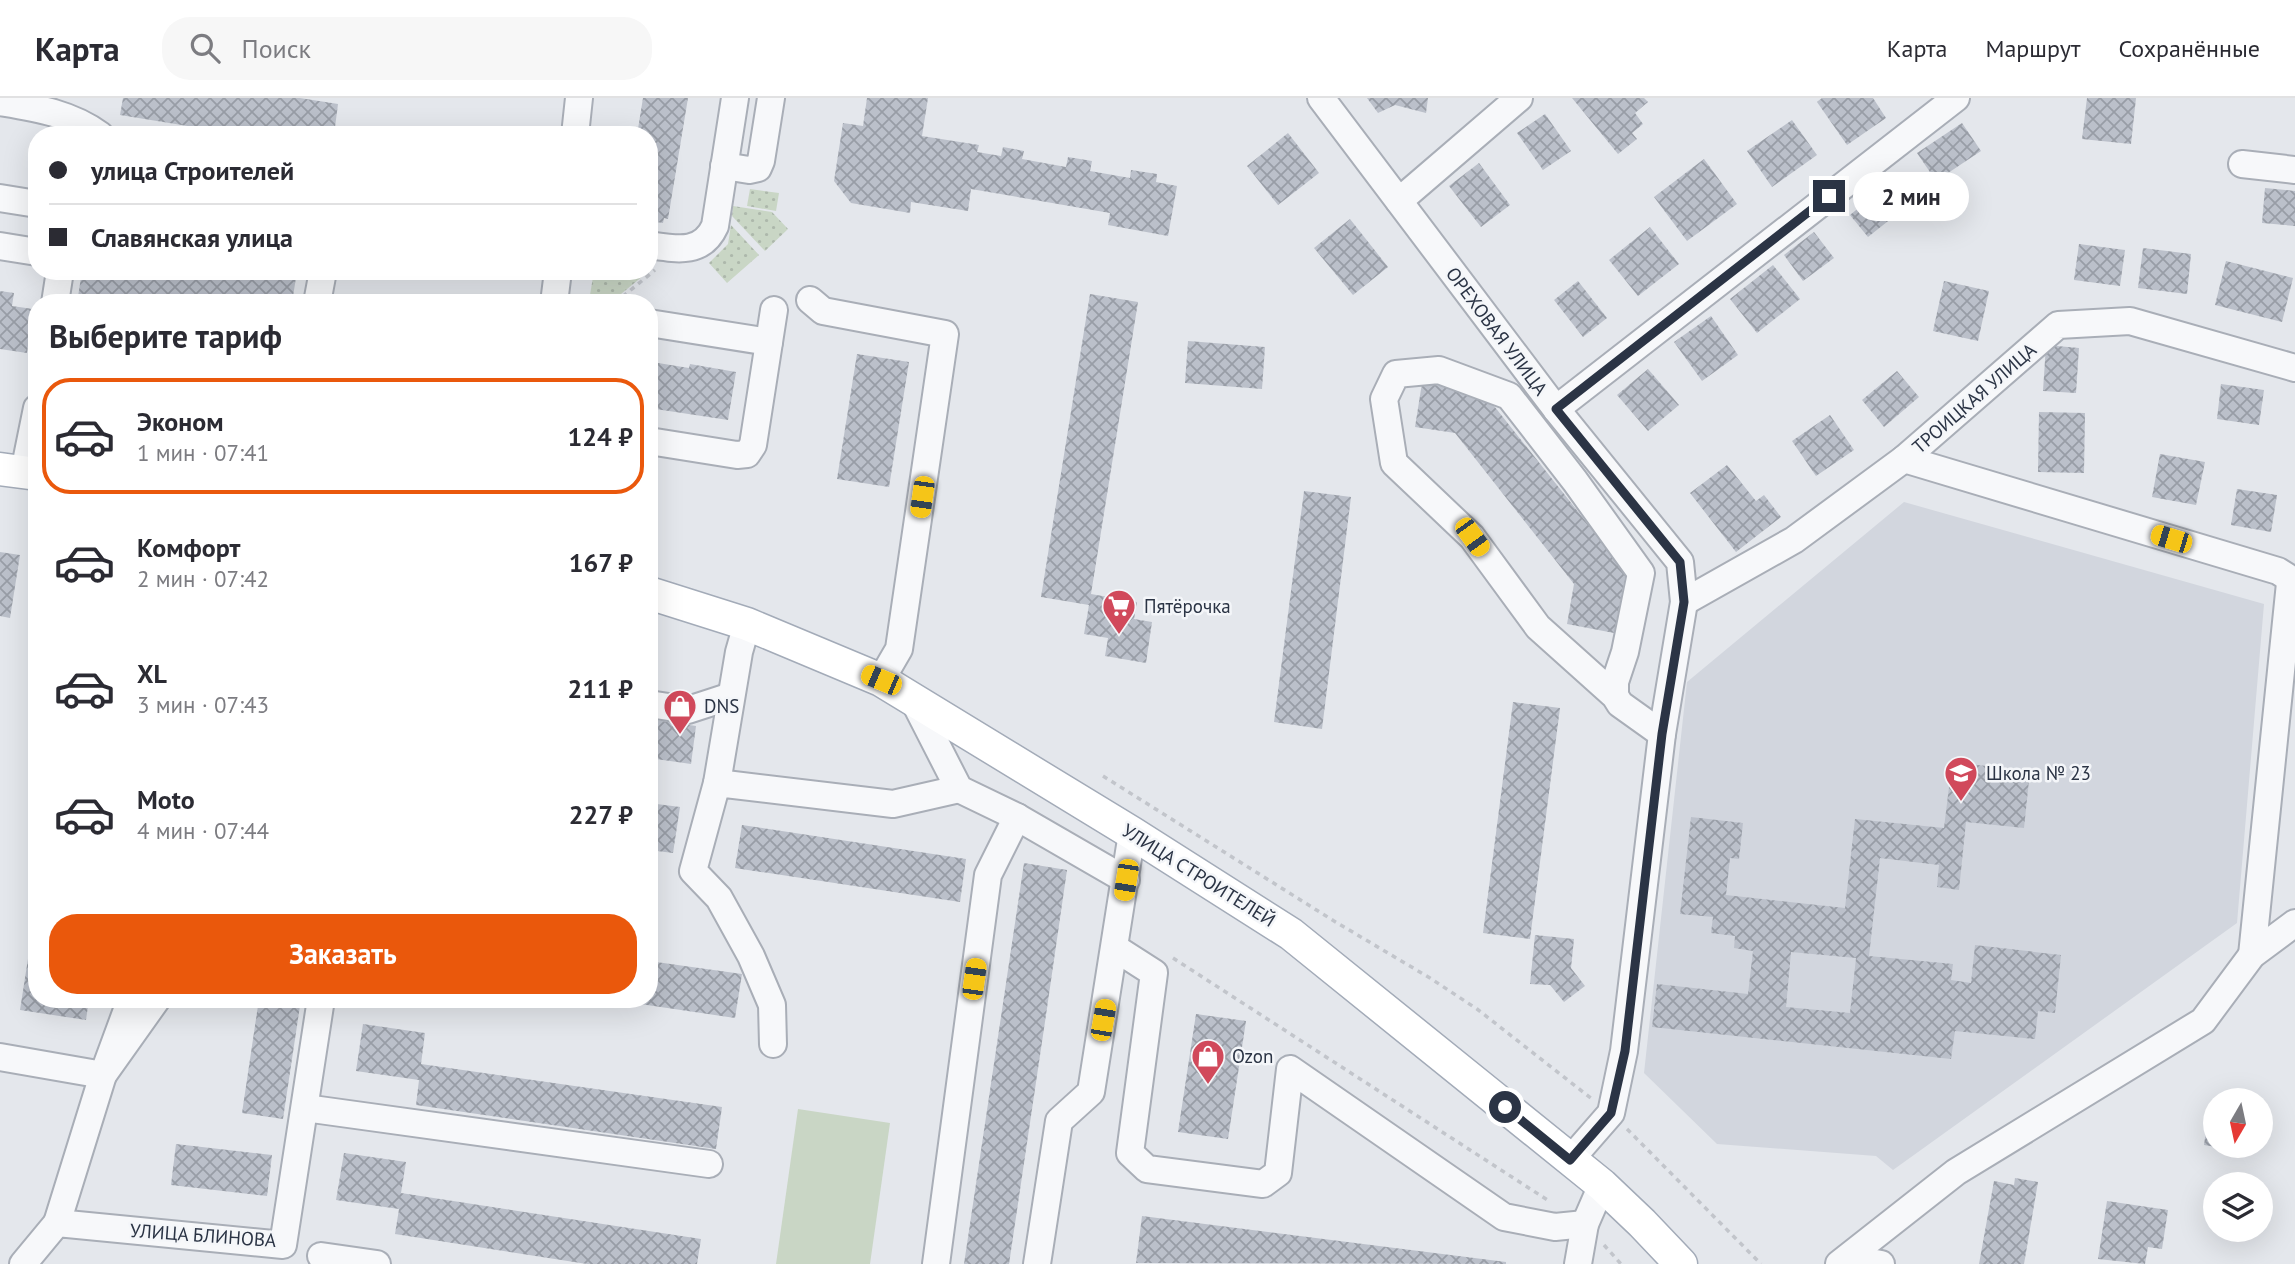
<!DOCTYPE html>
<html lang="ru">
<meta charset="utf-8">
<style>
body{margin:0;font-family:"PT Sans",sans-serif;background:#f7f7f7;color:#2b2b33;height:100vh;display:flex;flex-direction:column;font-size:26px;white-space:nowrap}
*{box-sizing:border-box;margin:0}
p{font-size:23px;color:#7c7c81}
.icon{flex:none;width:38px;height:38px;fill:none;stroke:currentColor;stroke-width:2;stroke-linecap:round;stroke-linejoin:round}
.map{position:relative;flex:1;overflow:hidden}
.panel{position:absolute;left:28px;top:196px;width:630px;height:714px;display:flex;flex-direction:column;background:#fff;border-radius:28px;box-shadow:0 7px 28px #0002}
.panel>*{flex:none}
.hud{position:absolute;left:28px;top:28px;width:630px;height:154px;border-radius:28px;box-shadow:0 7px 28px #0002;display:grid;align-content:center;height:154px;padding:0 21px;background:#fff}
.needle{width:46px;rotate:189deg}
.fabs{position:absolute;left:2203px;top:990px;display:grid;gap:14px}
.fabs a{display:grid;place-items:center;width:70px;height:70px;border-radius:50%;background:#fff;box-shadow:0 7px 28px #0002;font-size:35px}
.end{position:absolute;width:32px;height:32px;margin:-16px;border:9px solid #2b3445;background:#fff;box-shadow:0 0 0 4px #fff}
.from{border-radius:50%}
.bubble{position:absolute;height:49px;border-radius:24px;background:#fff;box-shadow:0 7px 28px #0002;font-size:23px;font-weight:800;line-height:49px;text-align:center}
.car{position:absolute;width:21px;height:42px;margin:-21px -10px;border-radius:9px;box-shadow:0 0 5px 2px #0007;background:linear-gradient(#f5c518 24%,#345 0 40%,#f5c518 0 76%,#345 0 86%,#f5c518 0)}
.hud b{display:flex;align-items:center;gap:24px;height:66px;font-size:26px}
.hud b+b{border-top:2px solid #e1e1e2}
.hud i{width:18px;height:18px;background:#2b2b33}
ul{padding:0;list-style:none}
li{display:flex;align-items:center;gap:21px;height:116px;margin:0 14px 10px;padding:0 7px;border:4px solid transparent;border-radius:28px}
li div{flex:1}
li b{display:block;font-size:26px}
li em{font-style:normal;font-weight:800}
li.current{border-color:#ea580c}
li>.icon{width:63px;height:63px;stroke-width:1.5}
h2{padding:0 21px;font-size:32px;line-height:84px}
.button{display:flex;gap:14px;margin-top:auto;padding:14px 21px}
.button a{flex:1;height:80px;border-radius:28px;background:#ea580c;color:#fff;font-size:28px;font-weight:800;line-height:80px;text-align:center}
header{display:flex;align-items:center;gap:42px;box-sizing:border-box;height:98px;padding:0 35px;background:#fff;border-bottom:2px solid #e1e1e2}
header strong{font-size:33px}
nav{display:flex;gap:38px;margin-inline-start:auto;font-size:24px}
.search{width:490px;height:63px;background:#f7f7f7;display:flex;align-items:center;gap:18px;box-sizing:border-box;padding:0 24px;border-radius:28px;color:#7c7c81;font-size:26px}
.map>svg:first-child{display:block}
</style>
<header>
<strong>Карта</strong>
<div class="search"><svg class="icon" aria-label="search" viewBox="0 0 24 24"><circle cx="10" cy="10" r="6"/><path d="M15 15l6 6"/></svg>Поиск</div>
<nav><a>Карта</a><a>Маршрут</a><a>Сохранённые</a></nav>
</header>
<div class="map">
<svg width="2295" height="1166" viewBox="0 0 2295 1166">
<defs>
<pattern id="park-dots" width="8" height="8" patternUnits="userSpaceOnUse" patternTransform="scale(1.75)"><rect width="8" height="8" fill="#c9d6c5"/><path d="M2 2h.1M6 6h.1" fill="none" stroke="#adb8ab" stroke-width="1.8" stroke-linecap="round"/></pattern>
<pattern id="building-cross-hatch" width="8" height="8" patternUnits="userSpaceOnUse" patternTransform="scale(1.75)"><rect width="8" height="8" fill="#bbc0ca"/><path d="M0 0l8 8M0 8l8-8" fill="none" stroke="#989da6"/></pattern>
</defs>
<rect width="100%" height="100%" fill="#e4e7ec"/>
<!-- built -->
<path fill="#d2d6de" d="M 1904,404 L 2264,506 L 2237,825 L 1893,1072 L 1876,1058 L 1717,1046 L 1644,975 L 1687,584 Z"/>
<!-- park -->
<g fill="url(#park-dots)">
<path d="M 750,91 L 779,95 L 776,113 L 747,108 Z"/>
<path d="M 733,108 L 772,114 L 788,131 L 765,153 L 732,118 Z"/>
<path d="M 731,127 L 759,157 L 727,185 L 709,165 L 728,146 Z"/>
<path d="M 594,173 L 649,173 L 610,205 L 589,203 Z"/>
</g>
<!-- garden -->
<path fill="#c9d6c5" d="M 798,1011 L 890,1025 L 870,1166 L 776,1166 Z"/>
<!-- building -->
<g fill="url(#building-cross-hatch)" fill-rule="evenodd">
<path d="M 123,0 L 300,0 L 338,6 L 334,37 L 243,37 L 120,17 Z"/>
<path d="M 643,0 L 688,0 L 668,121 L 664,120 L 663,125 L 649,123 L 649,37 L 637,37 Z"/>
<path d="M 867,0 L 928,0 L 922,38 L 979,47 L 977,54 L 1001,58 L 1003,49 L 1024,53 L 1022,61 L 1066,69 L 1068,59 L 1092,63 L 1090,73 L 1130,80 L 1131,72 L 1157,76 L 1156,84 L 1177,88 L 1168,138 L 1108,127 L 1110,115 L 971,91 L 968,113 L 911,104 L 910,115 L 851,105 L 834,83 L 843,25 L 863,28 Z"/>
<path d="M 1367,0 L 1428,0 L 1426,15 L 1395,7 L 1378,15 Z"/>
<path d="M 1572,0 L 1644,0 L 1648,4 L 1635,15 L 1643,26 L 1632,35 L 1637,41 L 1618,56 Z"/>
<path d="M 1822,0 L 1873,0 L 1886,20 L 1847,47 L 1817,4 Z"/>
<path d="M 2087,0 L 2136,0 L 2131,46 L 2082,41 Z"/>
<path d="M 1545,16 L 1571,53 L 1543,72 L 1517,35 Z"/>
<path d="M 1792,22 L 1817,57 L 1772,89 L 1747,53 Z"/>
<path d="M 1962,25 L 1981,53 L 1936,83 L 1917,55 Z"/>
<path d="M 1288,35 L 1319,75 L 1278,107 L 1247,68 Z"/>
<path d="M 1704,61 L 1737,106 L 1687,143 L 1654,99 Z"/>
<path d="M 1479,65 L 1510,107 L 1481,129 L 1449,88 Z"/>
<path d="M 1884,89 L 1902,112 L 1868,139 L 1850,117 Z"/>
<path d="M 2265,90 L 2295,93 L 2295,128 L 2262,125 Z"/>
<path d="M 1350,121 L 1388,169 L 1353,197 L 1314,150 Z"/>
<path d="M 1650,129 L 1679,166 L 1638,198 L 1609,162 Z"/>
<path d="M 1814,134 L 1834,160 L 1803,183 L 1784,157 Z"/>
<path d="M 2079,146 L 2125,152 L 2120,188 L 2074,182 Z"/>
<path d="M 2143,150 L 2191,156 L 2187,196 L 2138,190 Z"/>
<path d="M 2226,163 L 2293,180 L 2282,224 L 2215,207 Z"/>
<path d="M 1773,167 L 1800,201 L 1757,235 L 1730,201 Z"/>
<path d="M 82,173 L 297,173 L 292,205 L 77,205 Z"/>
<path d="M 1578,183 L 1607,220 L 1583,239 L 1554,202 Z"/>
<path d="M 1944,183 L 1989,193 L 1978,243 L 1933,233 Z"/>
<path d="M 0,193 L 14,195 L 12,208 L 33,211 L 27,255 L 0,251 Z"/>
<path d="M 1090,196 L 1138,204 L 1091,496 L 1137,504 L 1134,521 L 1152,524 L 1146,565 L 1105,558 L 1108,540 L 1084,536 L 1089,507 L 1041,499 Z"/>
<path d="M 1711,218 L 1738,257 L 1702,283 L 1674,244 Z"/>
<path d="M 1188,243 L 1265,249 L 1262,291 L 1185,285 Z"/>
<path d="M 2046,247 L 2079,250 L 2076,295 L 2043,293 Z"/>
<path d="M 857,256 L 909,264 L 889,389 L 837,381 Z"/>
<path d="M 649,259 L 653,260 L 652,264 L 689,270 L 690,266 L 736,274 L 728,322 L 649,310 Z"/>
<path d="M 1648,271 L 1679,307 L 1648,333 L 1617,297 Z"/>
<path d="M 1897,273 L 1919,299 L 1884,329 L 1862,302 Z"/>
<path d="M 1422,285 L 1483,294 L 1626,474 L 1614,535 L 1567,526 L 1574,486 L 1455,335 L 1415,329 Z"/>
<path d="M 2221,286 L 2264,292 L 2259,327 L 2217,321 Z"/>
<path d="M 2039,314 L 2085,315 L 2084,375 L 2038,374 Z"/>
<path d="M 1830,317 L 1854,352 L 1816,378 L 1792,343 Z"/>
<path d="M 2160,356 L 2205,364 L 2196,407 L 2152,399 Z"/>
<path d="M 1727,367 L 1756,403 L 1764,397 L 1781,419 L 1736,454 L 1690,395 Z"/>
<path d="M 2237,391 L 2277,397 L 2271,434 L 2231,427 Z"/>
<path d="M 1304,393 L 1351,399 L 1322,631 L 1274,624 Z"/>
<path d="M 0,454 L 20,457 L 10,520 L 0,518 Z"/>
<path d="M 1513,604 L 1560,610 L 1530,841 L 1483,835 Z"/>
<path d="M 649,621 L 696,628 L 691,666 L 649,660 Z"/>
<path d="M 1952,664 L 2030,673 L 2024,730 L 1966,724 L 1959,792 L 1937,789 L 1939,767 L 1880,760 L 1869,858 L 1953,866 L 1951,882 L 1971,885 L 1975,847 L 2061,857 L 2055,915 L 2038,913 L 2035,941 L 1955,933 L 1951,961 L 1652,929 L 1657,886 L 1748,896 L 1753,853 L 1734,850 L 1735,838 L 1711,835 L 1713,819 L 1680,816 L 1691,719 L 1743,725 L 1739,761 L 1730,760 L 1726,797 L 1845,810 L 1855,721 L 1944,730 ZM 1791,854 L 1856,860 L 1850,915 L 1786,909 Z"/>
<path d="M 649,705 L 680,709 L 673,755 L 649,752 Z"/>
<path d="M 742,727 L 966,761 L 960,804 L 735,770 Z"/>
<path d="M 1024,765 L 1067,772 L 1046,917 L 1009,1166 L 964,1166 Z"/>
<path d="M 1535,837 L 1574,841 L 1571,870 L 1585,888 L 1564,904 L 1550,887 L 1530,886 Z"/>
<path d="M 30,848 L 37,849 L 37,901 L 89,901 L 86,922 L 20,912 Z"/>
<path d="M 649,863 L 742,876 L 735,920 L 620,903 L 649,901 Z"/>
<path d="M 259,901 L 301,901 L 283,1021 L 242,1015 Z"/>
<path d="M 1196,916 L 1246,923 L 1228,1041 L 1178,1034 Z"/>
<path d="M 363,926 L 425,935 L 421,966 L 722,1009 L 716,1051 L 416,1007 L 419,982 L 356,973 Z"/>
<path d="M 2208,1019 L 2216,1020 L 2216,1049 L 2204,1047 Z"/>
<path d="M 176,1046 L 272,1057 L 267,1098 L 171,1087 Z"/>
<path d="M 344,1055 L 406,1064 L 401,1095 L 701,1141 L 697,1166 L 587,1166 L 395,1136 L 399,1111 L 336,1102 Z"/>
<path d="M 2015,1080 L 2038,1084 L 2024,1166 L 1979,1166 L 1994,1083 L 2014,1087 Z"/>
<path d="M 2107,1103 L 2168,1112 L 2162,1151 L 2148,1149 L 2145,1166 L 2098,1161 Z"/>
<path d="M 1142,1118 L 1506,1164 L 1506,1166 L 1136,1165 Z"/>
</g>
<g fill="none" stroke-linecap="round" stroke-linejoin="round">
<defs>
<g id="minor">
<path d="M 1321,0 L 1556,311 L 1680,464 L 1684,504 L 1662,636 L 1624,953 L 1611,1015 L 1570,1062"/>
<path d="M 0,4 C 36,10 70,15 100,37"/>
<path d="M 575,37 L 579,0"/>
<path d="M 2242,66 L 2295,72"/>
<path d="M 724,68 L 749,72 L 758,70 L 761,63 L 771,0"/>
<path d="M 0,100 L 37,106"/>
<path d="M 1399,103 L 1519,0"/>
<path d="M 649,147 C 676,151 702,157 715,128 L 735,0"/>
<path d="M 0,148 L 37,154"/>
<path d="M 810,202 L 823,213 L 945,236 L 899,551 L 881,582"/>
<path d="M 55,205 L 60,173"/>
<path d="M 317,205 L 323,173"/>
<path d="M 554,205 L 558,173"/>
<path d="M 649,225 L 769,244"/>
<path d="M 1556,311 L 1956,0"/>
<path d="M 649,343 L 737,357 L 747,356 L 753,347 L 774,212"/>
<path d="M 1904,361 L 2278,473 L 2286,478 L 2290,485 L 2252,857"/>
<path d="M 24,374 L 37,310"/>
<path d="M 1684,504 L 1794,442 L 1904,361 L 2058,227 L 2130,223 L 2295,270"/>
<path d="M 1615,598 L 1615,584 L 1625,554 L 1641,475 L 1575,383 L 1509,298 L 1439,272 L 1396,276 L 1384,301 L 1394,365 L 1472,439 L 1538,529 L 1615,598 L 1620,606 L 1662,636"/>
<path d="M 913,601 L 959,691 L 1017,719 L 1126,782"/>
<path d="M 649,606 L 688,612 L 731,598"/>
<path d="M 717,685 L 739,554 L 747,526"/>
<path d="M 1115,850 L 1154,875 L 1130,1055 L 1147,1071 L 1263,1086 L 1278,1075 L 1290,971 L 1504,1119 L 1555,1129 L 1585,1126"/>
<path d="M 773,946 L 772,907 L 751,858 L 719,800 L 693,773 L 717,685 L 893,706 L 959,691"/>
<path d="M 0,959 L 103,977 L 157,901"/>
<path d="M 305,1010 L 709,1066"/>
<path d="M 57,1125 L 103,977 L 131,901"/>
<path d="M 321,1158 L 377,1166"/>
<path d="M 1848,1160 L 1881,1166"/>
<path d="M 23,1166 L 57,1125 L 283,1147 L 321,901"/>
<path d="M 936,1166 L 988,777 L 1017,719"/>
<path d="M 1037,1166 L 1059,1023 L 1091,994 L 1132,735"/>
<path d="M 1578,1166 L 1585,1126 L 1602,1087"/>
<path d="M 1839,1166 L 1956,1074 L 2203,923 L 2252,857 L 2295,825"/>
</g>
<g id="major">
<path d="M 0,371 L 37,376"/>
<path d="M 649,495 L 747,526 L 881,582 L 1132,735 L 1291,836 L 1602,1087 L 1642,1125 L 1681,1166"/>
</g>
</defs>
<!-- minor casing -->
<use href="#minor" stroke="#a9aeb7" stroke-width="30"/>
<!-- major casing -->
<use href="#major" stroke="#a3abb8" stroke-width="35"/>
<!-- path -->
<g stroke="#c2c5cb" stroke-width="3.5" stroke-dasharray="5 5" stroke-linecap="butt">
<path d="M 615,205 L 655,172"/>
<path d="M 1103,678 L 1334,823 L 1430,880 L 1477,911 L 1592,1001"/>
<path d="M 1173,860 L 1549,1103"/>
<path d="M 1627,1031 L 1761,1166"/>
<path d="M 1604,1147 L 1621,1166"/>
</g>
<!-- minor -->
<use href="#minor" stroke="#f7f8fa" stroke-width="26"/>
<!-- major -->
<use href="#major" stroke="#fff" stroke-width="32"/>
</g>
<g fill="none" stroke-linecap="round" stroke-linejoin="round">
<!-- route -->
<path stroke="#2b3445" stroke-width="9" d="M 1505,1009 L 1570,1062 L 1611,1015 L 1625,953 L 1662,636 L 1684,504 L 1680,464 L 1556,311 L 1829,98"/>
</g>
<!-- icons -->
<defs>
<symbol id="supermarket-pin" viewBox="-11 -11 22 30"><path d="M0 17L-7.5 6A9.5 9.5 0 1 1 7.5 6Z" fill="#d1495b" stroke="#f4f6f9"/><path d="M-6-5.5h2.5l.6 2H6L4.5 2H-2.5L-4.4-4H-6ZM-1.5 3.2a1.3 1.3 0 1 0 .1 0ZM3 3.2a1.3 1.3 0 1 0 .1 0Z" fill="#fff"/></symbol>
<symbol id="shop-pin" viewBox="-11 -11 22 30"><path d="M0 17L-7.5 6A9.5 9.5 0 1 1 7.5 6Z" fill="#d1495b" stroke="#f4f6f9"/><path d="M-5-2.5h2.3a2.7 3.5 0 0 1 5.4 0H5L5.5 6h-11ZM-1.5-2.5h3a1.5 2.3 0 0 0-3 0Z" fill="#fff"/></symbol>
<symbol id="school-pin" viewBox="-11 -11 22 30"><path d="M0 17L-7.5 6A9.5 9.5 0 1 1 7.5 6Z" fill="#d1495b" stroke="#f4f6f9"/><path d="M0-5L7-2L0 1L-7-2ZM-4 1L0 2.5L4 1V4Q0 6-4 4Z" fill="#fff"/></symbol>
</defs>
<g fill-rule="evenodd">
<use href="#supermarket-pin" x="1100" y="489" width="38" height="52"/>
<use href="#shop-pin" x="661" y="589" width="38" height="52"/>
<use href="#school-pin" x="1942" y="656" width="38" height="52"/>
<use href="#shop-pin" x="1189" y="939" width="38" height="52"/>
</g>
<g text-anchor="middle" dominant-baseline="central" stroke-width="5" stroke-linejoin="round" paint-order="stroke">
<!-- street labels -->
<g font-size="19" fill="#2b3445" stroke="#f4f6f9">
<text transform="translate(1497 233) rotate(53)">ОРЕХОВАЯ УЛИЦА</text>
<text transform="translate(1974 300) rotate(-41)">ТРОИЦКАЯ УЛИЦА</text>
<text transform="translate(1199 777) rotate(32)">УЛИЦА СТРОИТЕЛЕЙ</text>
<text transform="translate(203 1137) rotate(4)">УЛИЦА БЛИНОВА</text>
</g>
<!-- poi labels -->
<g font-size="19" fill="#2b3445" stroke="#f4f6f9" text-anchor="start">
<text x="1144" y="508">Пятёрочка</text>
<text x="704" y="608">DNS</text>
<text x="1986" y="675">Школа № 23</text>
<text x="1232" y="958">Ozon</text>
</g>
</g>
</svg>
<div class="fabs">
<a><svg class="needle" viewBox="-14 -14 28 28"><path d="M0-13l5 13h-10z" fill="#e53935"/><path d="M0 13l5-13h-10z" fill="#7c7c81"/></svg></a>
<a><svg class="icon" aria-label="layers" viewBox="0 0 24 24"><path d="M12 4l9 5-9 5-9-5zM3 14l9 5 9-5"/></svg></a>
</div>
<i class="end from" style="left:1505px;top:1009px"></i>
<i class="end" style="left:1829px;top:98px"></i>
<div class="bubble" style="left:1853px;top:74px;width:116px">2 мин</div>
<i class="car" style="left:922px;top:399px;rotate:188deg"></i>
<i class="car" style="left:1472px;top:439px;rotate:144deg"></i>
<i class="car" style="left:2171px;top:441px;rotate:287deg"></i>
<i class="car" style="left:881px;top:582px;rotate:293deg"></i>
<i class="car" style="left:1126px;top:782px;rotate:189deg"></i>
<i class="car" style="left:974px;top:881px;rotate:8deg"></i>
<i class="car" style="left:1103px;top:922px;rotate:10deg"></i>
<div class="hud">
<b><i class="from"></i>улица Строителей</b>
<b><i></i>Славянская улица</b>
</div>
<section class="panel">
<h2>Выберите тариф</h2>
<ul>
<li class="current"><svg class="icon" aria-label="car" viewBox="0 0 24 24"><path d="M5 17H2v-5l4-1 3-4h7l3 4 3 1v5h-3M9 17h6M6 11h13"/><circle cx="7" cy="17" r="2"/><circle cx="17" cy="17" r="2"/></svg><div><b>Эконом</b><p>1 мин · 07:41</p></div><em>124 ₽</em></li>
<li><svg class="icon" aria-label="car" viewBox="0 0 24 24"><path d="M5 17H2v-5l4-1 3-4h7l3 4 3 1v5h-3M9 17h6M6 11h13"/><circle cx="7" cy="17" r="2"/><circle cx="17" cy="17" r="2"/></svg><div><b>Комфорт</b><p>2 мин · 07:42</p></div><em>167 ₽</em></li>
<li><svg class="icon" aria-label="car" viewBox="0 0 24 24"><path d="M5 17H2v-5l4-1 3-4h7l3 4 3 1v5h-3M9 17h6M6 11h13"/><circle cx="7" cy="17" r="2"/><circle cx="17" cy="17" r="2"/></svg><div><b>XL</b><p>3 мин · 07:43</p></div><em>211 ₽</em></li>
<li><svg class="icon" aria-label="car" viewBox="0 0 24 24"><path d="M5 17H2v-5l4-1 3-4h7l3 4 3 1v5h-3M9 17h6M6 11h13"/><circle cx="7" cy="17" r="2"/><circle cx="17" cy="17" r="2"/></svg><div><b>Moto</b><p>4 мин · 07:44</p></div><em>227 ₽</em></li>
</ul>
<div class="button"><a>Заказать</a></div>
</section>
</div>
